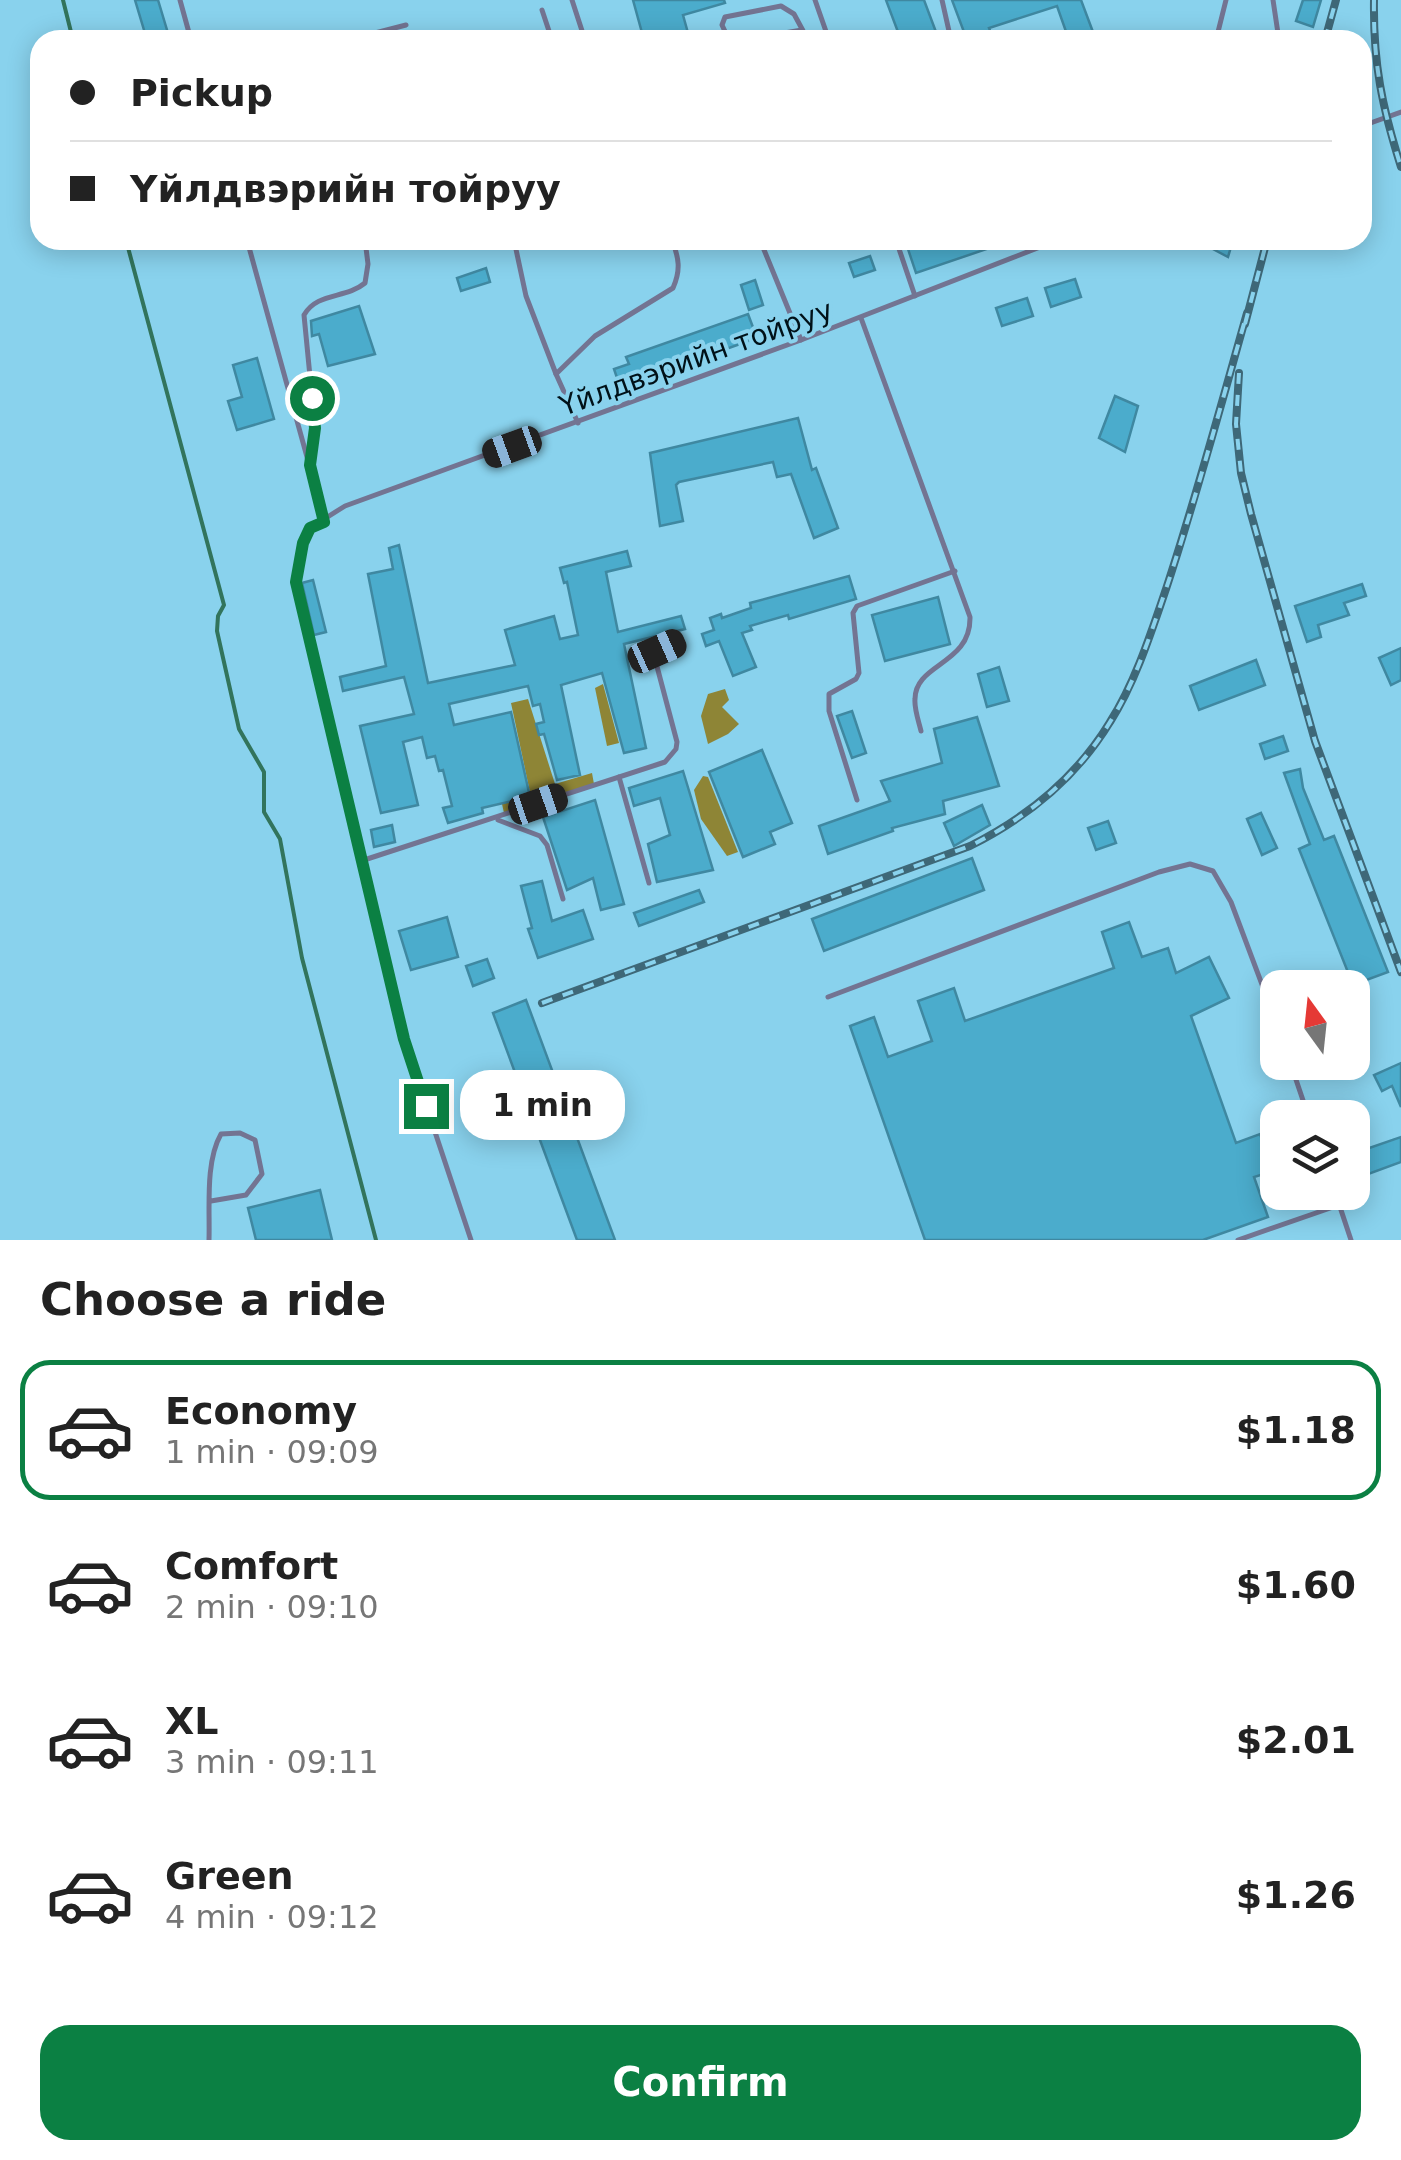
<!DOCTYPE html>
<meta charset="utf-8">
<style>
body{margin:0;font-family:"DejaVu Sans",sans-serif;background:#f6f6f6;color:#222;height:100vh;display:flex;flex-direction:column;font-size:38px;white-space:nowrap}
*{box-sizing:border-box;margin:0}
p{font-size:32px;color:#767676}
.icon{flex:none;width:55px;height:55px;fill:none;stroke:currentColor;stroke-width:2;stroke-linecap:round;stroke-linejoin:round}
.map{position:relative;height:1240px;overflow:hidden}
.sheet{display:flex;flex-direction:column;background:#fff;flex:1}
.sheet>*{flex:none}
.banner{position:absolute;left:30px;top:30px;width:1342px;height:220px;border-radius:30px;box-shadow:0 5px 25px #0003;display:grid;align-content:center;height:220px;padding:0 40px;background:#fff}
.needle{width:65px;rotate:345deg}
.controls{position:absolute;left:1260px;top:970px;display:grid;gap:20px}
.controls a{display:grid;place-items:center;width:110px;height:110px;border-radius:20px;background:#fff;box-shadow:0 5px 25px #0003;font-size:50px}
.end{position:absolute;width:45px;height:45px;margin:-22px;border:12px solid #0b8043;background:#fff;box-shadow:0 0 0 5px #fff}
.from{border-radius:50%}
.bubble{position:absolute;height:70px;border-radius:30px;background:#fff;box-shadow:0 5px 25px #0003;font-size:32px;font-weight:700;line-height:70px;text-align:center}
.car{position:absolute;width:30px;height:60px;margin:-30px -15px;border-radius:12px;box-shadow:0 0 8px 2px #0007;background:linear-gradient(#222 24%,#8ab4d8 0 40%,#222 0 76%,#8ab4d8 0 86%,#222 0)}
.banner b{display:flex;align-items:center;gap:35px;height:95px;font-size:38px}
.banner b+b{border-top:2px solid #e0e0e0}
.banner i{width:25px;height:25px;background:#222}
ul{padding:0;list-style:none}
li{display:flex;align-items:center;gap:30px;height:140px;margin:0 20px 15px;padding:0 20px;border:5px solid transparent;border-radius:30px}
li div{flex:1}
li b{display:block;font-size:38px}
li em{font-style:normal;font-weight:700}
li.active{border-color:#0b8043}
li>.icon{width:90px;height:90px;stroke-width:1.5}
h2{padding:0 40px;font-size:45px;line-height:120px}
.primary-button{display:flex;gap:20px;margin-top:auto;padding:20px 40px}
.primary-button a{flex:1;height:115px;border-radius:30px;background:#0b8043;color:#fff;font-size:40px;font-weight:700;line-height:115px;text-align:center}
.map>svg:first-child{display:block}
</style>
<div class="map">
<svg width="1401" height="1240" viewBox="0 0 1401 1240">
<rect width="100%" height="100%" fill="#89d2ed"/>
<!-- forest -->
<g fill="#8e8536">
<path d="M 603,684 L 619,743 L 607,746 L 595,688 Z"/>
<path d="M 725,689 L 729,700 L 722,707 L 739,724 L 728,734 L 708,744 L 701,716 L 708,694 Z"/>
<path d="M 528,699 L 555,784 L 592,773 L 594,784 L 504,813 L 502,804 L 531,797 L 511,703 Z"/>
<path d="M 703,776 L 708,777 L 738,852 L 727,856 L 701,819 L 694,790 Z"/>
</g>
<g fill="none" stroke-linecap="round" stroke-linejoin="round">
<!-- stream -->
<g stroke="#32745c" stroke-width="4">
<path d="M 63,0 L 73,40"/>
<path d="M 126,240 L 224,605 L 218,616 L 217,631 L 239,729 L 264,772 L 264,812 L 280,839 L 302,958 L 376,1240"/>
</g>
</g>
<!-- building -->
<g fill="#4baccc" stroke="#3f88a1" stroke-width="2.5">
<path d="M 135,0 L 158,0 L 170,40 L 147,40 Z"/>
<path d="M 633,0 L 724,0 L 725,3 L 683,15 L 688,33 L 662,40 L 644,40 Z"/>
<path d="M 886,0 L 924,0 L 939,40 L 901,40 Z"/>
<path d="M 952,0 L 1081,0 L 1096,40 L 1069,40 L 1057,6 L 989,28 L 991,33 L 967,40 Z"/>
<path d="M 1303,0 L 1321,0 L 1313,27 L 1296,21 Z"/>
<path d="M 905,240 L 1006,240 L 1007,242 L 916,273 Z"/>
<path d="M 1196,240 L 1233,240 L 1228,257 Z"/>
<path d="M 870,256 L 875,270 L 854,277 L 849,263 Z"/>
<path d="M 486,268 L 490,282 L 461,291 L 457,278 Z"/>
<path d="M 1075,279 L 1081,297 L 1051,307 L 1045,288 Z"/>
<path d="M 755,280 L 763,305 L 749,310 L 741,285 Z"/>
<path d="M 1027,298 L 1033,316 L 1002,326 L 996,308 Z"/>
<path d="M 359,306 L 375,354 L 328,366 L 319,334 L 312,336 L 311,321 Z"/>
<path d="M 748,314 L 757,338 L 620,387 L 614,369 L 629,364 L 626,357 Z"/>
<path d="M 257,358 L 274,419 L 237,430 L 228,401 L 242,397 L 233,365 Z"/>
<path d="M 1115,396 L 1138,406 L 1125,452 L 1099,438 Z"/>
<path d="M 798,418 L 812,470 L 816,468 L 838,528 L 814,538 L 791,474 L 777,477 L 773,462 L 679,482 L 676,485 L 683,521 L 660,526 L 650,453 Z"/>
<path d="M 399,545 L 428,683 L 515,665 L 505,630 L 554,616 L 560,639 L 578,635 L 567,582 L 564,583 L 560,568 L 627,551 L 631,566 L 606,572 L 618,632 L 681,616 L 685,629 L 624,644 L 646,748 L 624,753 L 602,673 L 561,685 L 580,775 L 557,780 L 544,734 L 539,735 L 536,724 L 544,722 L 540,704 L 533,706 L 528,686 L 449,704 L 454,725 L 511,712 L 530,797 L 482,808 L 483,813 L 448,823 L 443,808 L 452,806 L 443,770 L 439,771 L 435,756 L 427,758 L 422,737 L 403,742 L 418,805 L 381,813 L 360,726 L 414,714 L 404,677 L 343,691 L 340,677 L 386,666 L 368,574 L 393,569 L 389,548 Z"/>
<path d="M 849,576 L 856,599 L 789,619 L 788,615 L 750,626 L 752,630 L 742,633 L 756,667 L 733,676 L 719,641 L 706,646 L 702,634 L 714,630 L 710,618 L 721,614 L 722,618 L 751,608 L 750,603 Z"/>
<path d="M 313,580 L 326,632 L 314,635 L 302,583 Z"/>
<path d="M 1362,584 L 1366,596 L 1344,603 L 1349,615 L 1318,625 L 1321,637 L 1307,642 L 1295,606 Z"/>
<path d="M 938,597 L 950,644 L 885,661 L 872,615 Z"/>
<path d="M 1401,648 L 1401,680 L 1391,685 L 1379,658 Z"/>
<path d="M 1256,660 L 1265,685 L 1199,710 L 1190,686 Z"/>
<path d="M 999,667 L 1009,701 L 987,707 L 978,674 Z"/>
<path d="M 852,711 L 866,753 L 852,758 L 837,716 Z"/>
<path d="M 977,717 L 999,786 L 943,801 L 945,814 L 892,828 L 893,831 L 828,854 L 819,826 L 890,801 L 881,781 L 942,763 L 934,729 Z"/>
<path d="M 1283,736 L 1288,751 L 1265,759 L 1260,744 Z"/>
<path d="M 762,750 L 792,823 L 770,832 L 775,844 L 743,857 L 709,772 Z"/>
<path d="M 1300,769 L 1303,788 L 1324,840 L 1334,836 L 1388,972 L 1353,985 L 1299,849 L 1310,844 L 1284,773 Z"/>
<path d="M 683,771 L 713,870 L 657,882 L 648,844 L 670,835 L 660,798 L 634,806 L 629,788 Z"/>
<path d="M 595,800 L 624,904 L 601,910 L 593,878 L 567,890 L 543,817 Z"/>
<path d="M 982,805 L 990,825 L 954,846 L 944,823 Z"/>
<path d="M 1261,813 L 1277,848 L 1262,855 L 1247,819 Z"/>
<path d="M 1108,821 L 1116,843 L 1096,850 L 1088,828 Z"/>
<path d="M 392,825 L 395,842 L 374,847 L 371,830 Z"/>
<path d="M 972,858 L 984,890 L 824,951 L 812,919 Z"/>
<path d="M 542,881 L 552,921 L 583,910 L 593,939 L 538,958 L 528,929 L 532,928 L 521,886 Z"/>
<path d="M 699,890 L 704,902 L 639,926 L 634,913 Z"/>
<path d="M 447,917 L 458,957 L 411,970 L 399,931 Z"/>
<path d="M 1129,922 L 1142,957 L 1168,948 L 1176,973 L 1209,957 L 1229,998 L 1191,1016 L 1236,1143 L 1260,1134 L 1273,1171 L 1254,1177 L 1268,1217 L 1203,1240 L 925,1240 L 850,1026 L 874,1017 L 888,1057 L 932,1041 L 918,1001 L 954,988 L 965,1021 L 1114,968 L 1102,932 Z"/>
<path d="M 487,959 L 494,978 L 473,986 L 466,966 Z"/>
<path d="M 526,1000 L 615,1240 L 577,1240 L 493,1013 Z"/>
<path d="M 1401,1063 L 1401,1107 L 1392,1086 L 1382,1091 L 1374,1075 Z"/>
<path d="M 1401,1137 L 1401,1162 L 1352,1180 L 1352,1154 Z"/>
<path d="M 320,1190 L 332,1240 L 256,1240 L 248,1208 Z"/>
</g>
<g fill="none" stroke-linecap="round" stroke-linejoin="round">
<!-- service -->
<g stroke="#737492" stroke-width="5">
<path d="M 180,0 L 191,40"/>
<path d="M 572,0 L 585,40"/>
<path d="M 815,0 L 829,40"/>
<path d="M 942,0 L 951,40"/>
<path d="M 1273,0 L 1279,40"/>
<path d="M 542,10 L 552,40"/>
<path d="M 348,40 L 406,25"/>
<path d="M 729,40 L 722,25 L 725,17 L 781,6 L 794,14 L 808,40"/>
<path d="M 743,40 L 802,30"/>
<path d="M 1216,40 L 1226,0"/>
<path d="M 1362,126 L 1401,112"/>
<path d="M 247,240 L 325,522"/>
<path d="M 514,240 L 526,296 L 556,374"/>
<path d="M 760,240 L 801,340"/>
<path d="M 896,240 L 915,296"/>
<path d="M 861,318 L 970,617 C 971,665 915,663 915,699 C 914,709 919,722 921,731"/>
<path d="M 578,423 L 556,374 L 595,336 L 673,288 C 681,270 679,258 672,240"/>
<path d="M 310,462 L 315,428 L 304,315 C 317,292 346,299 365,283 L 368,264 L 365,240"/>
<path d="M 619,777 L 649,883"/>
<path d="M 857,800 L 829,711 L 829,694 L 856,679 L 859,673 L 853,613 L 857,606 L 955,571"/>
<path d="M 498,820 L 540,836 L 547,845 L 563,899"/>
<path d="M 361,861 L 665,762 L 676,749 L 677,742 L 655,659 L 657,651 L 679,641"/>
<path d="M 828,997 L 1159,872 L 1190,864 L 1213,871 L 1231,902 L 1278,1027"/>
<path d="M 1290,1062 L 1309,1118"/>
<path d="M 1335,1192 L 1351,1240"/>
<path d="M 209,1240 C 210,1208 205,1162 221,1134 L 240,1133 L 255,1140 L 262,1174 L 246,1195 L 211,1201"/>
<path d="M 471,1240 L 404,1039 L 295,582 L 303,543 L 310,528 L 345,506 L 801,340 L 1058,240"/>
<path d="M 1238,1240 L 1339,1205"/>
</g>
<defs>
<g id="rail">
<path d="M 1374,0 C 1373,63 1382,107 1401,167"/>
<path d="M 1325,40 L 1336,0"/>
<path d="M 1245,324 L 1267,240"/>
<path d="M 1239,373 L 1236,424 L 1241,473 L 1251,514 L 1315,741 L 1401,972"/>
<path d="M 542,1003 L 970,846 C 1028,817 1076,778 1110,722 C 1135,683 1151,633 1166,589 C 1196,498 1221,405 1247,313"/>
</g>
</defs>
<!-- rail casing -->
<use href="#rail" stroke="#3e6878" stroke-width="8"/>
<!-- rail -->
<use href="#rail" stroke="#89d2ed" stroke-width="4" stroke-dasharray="11" stroke-linecap="butt"/>
</g>
<g fill="none" stroke-linecap="round" stroke-linejoin="round">
<!-- route -->
<path stroke="#0b8043" stroke-width="12" d="M 312,398 L 315,428 L 310,465 L 324,522 L 310,528 L 303,543 L 296,582 L 404,1039 L 426,1106"/>
</g>
<g text-anchor="middle" dominant-baseline="central" stroke-width="8" stroke-linejoin="round" paint-order="stroke">
<!-- street labels -->
<g font-size="28" fill="#001118" stroke="#89d2ed">
<text transform="translate(696 358) rotate(-20)">Үйлдвэрийн тойруу</text>
</g>
</g>
</svg>
<div class="controls">
<a><svg class="needle" viewBox="-14 -14 28 28"><path d="M0-13l5 13h-10z" fill="#e53935"/><path d="M0 13l5-13h-10z" fill="#767676"/></svg></a>
<a><svg class="icon" aria-label="layers" viewBox="0 0 24 24"><path d="M12 4l9 5-9 5-9-5zM3 14l9 5 9-5"/></svg></a>
</div>
<i class="end from" style="left:312px;top:398px"></i>
<i class="end" style="left:426px;top:1106px"></i>
<div class="bubble" style="left:460px;top:1070px;width:165px">1 min</div>
<i class="car" style="left:512px;top:447px;rotate:250deg"></i>
<i class="car" style="left:657px;top:651px;rotate:66deg"></i>
<i class="car" style="left:538px;top:804px;rotate:71deg"></i>
<div class="banner">
<b><i class="from"></i>Pickup</b>
<b><i></i>Үйлдвэрийн тойруу</b>
</div>
</div>
<section class="sheet">
<h2>Choose a ride</h2>
<ul>
<li class="active"><svg class="icon" aria-label="car" viewBox="0 0 24 24"><path d="M5 17H2v-5l4-1 3-4h7l3 4 3 1v5h-3M9 17h6M6 11h13"/><circle cx="7" cy="17" r="2"/><circle cx="17" cy="17" r="2"/></svg><div><b>Economy</b><p>1 min · 09:09</p></div><em>$1.18</em></li>
<li><svg class="icon" aria-label="car" viewBox="0 0 24 24"><path d="M5 17H2v-5l4-1 3-4h7l3 4 3 1v5h-3M9 17h6M6 11h13"/><circle cx="7" cy="17" r="2"/><circle cx="17" cy="17" r="2"/></svg><div><b>Comfort</b><p>2 min · 09:10</p></div><em>$1.60</em></li>
<li><svg class="icon" aria-label="car" viewBox="0 0 24 24"><path d="M5 17H2v-5l4-1 3-4h7l3 4 3 1v5h-3M9 17h6M6 11h13"/><circle cx="7" cy="17" r="2"/><circle cx="17" cy="17" r="2"/></svg><div><b>XL</b><p>3 min · 09:11</p></div><em>$2.01</em></li>
<li><svg class="icon" aria-label="car" viewBox="0 0 24 24"><path d="M5 17H2v-5l4-1 3-4h7l3 4 3 1v5h-3M9 17h6M6 11h13"/><circle cx="7" cy="17" r="2"/><circle cx="17" cy="17" r="2"/></svg><div><b>Green</b><p>4 min · 09:12</p></div><em>$1.26</em></li>
</ul>
<div class="primary-button"><a>Confirm</a></div>
</section>
